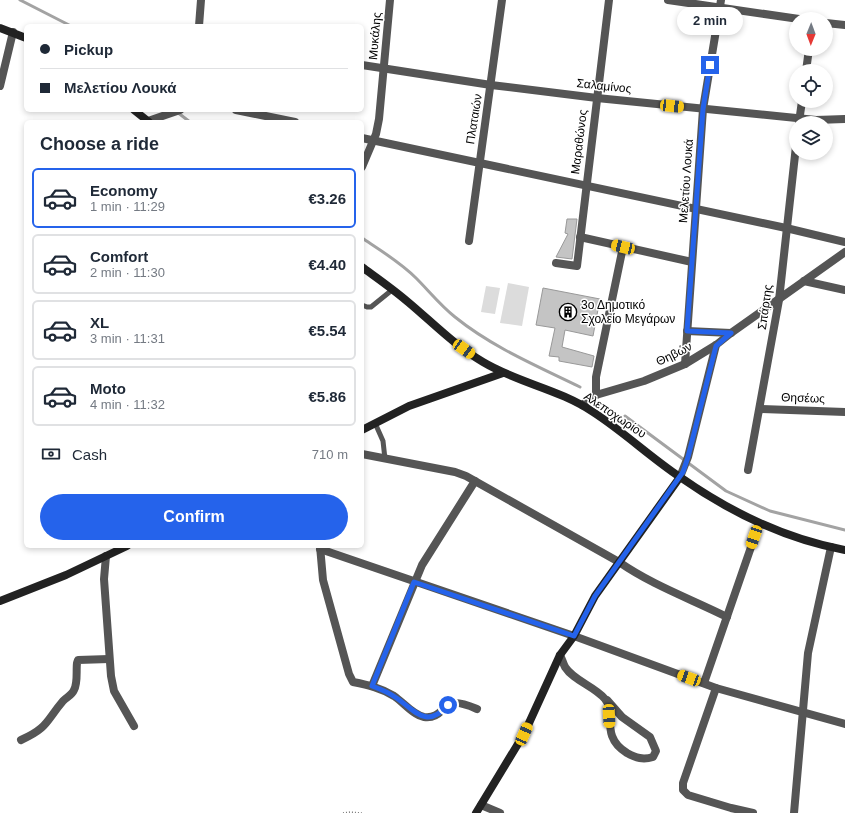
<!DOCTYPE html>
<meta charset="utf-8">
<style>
body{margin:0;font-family:Helvetica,sans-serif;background:#f6f6f7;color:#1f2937;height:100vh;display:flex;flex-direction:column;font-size:15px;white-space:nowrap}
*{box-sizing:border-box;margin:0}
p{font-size:13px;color:#747a83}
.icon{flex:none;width:22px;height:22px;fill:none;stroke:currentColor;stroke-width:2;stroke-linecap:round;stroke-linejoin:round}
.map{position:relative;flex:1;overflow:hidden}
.side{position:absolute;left:24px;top:120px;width:340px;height:428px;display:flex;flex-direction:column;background:#fff;border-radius:6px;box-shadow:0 2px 6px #0003}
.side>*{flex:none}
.guide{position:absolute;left:24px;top:24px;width:340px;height:88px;border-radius:6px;box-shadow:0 2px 6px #0003;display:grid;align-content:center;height:88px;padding:0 16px;background:#fff}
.needle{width:26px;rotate:181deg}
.fabs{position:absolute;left:789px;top:12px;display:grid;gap:8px}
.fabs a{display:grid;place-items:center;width:44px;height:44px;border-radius:50%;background:#fff;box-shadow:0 2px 6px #0003;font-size:20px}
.end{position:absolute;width:18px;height:18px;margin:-9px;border:5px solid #2563eb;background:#fff;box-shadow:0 0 0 2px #fff}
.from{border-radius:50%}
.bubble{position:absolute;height:28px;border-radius:14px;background:#fff;box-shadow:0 2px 6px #0003;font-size:13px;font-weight:600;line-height:28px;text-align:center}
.car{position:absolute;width:12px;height:24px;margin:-12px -6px;border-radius:5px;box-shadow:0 0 3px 1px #0007;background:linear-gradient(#f5c518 24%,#345 0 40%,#f5c518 0 76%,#345 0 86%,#f5c518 0)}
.guide b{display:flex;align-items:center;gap:14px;height:38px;font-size:15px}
.guide b+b{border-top:1px solid #e0e1e3}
.guide i{width:10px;height:10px;background:#1f2937}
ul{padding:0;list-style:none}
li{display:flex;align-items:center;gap:12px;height:60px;margin:0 8px 6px;padding:0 8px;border:2px solid #e0e1e3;border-radius:6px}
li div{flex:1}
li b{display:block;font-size:15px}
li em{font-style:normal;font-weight:600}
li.current{border-color:#2563eb}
li>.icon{width:36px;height:36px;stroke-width:1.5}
h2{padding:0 16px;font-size:18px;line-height:48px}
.pay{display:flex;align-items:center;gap:10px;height:44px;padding:0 16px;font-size:15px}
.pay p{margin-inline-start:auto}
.action{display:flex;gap:8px;margin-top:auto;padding:8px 16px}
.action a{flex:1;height:46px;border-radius:24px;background:#2563eb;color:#fff;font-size:16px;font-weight:600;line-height:46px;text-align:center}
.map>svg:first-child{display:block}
</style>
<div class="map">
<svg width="845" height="813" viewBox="0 0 845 813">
<rect width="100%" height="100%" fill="#fff"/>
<!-- green -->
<g fill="#dcdcdc">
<path d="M 508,283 L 529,287 L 522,326 L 500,323 Z"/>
<path d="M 486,286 L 500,288 L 495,314 L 481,312 Z"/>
</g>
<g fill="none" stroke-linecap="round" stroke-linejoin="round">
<!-- stream -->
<g stroke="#a3a3a3" stroke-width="3">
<path d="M 20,0 L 71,26"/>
<path d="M 177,112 L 190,122"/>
<path d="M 362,238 C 380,250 400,262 416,278 C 429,291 440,305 455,317 C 492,347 537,366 580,387"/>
<path d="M 625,416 L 726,491 L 770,511 L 845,530"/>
</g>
</g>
<!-- building -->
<g fill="#c4c4c4" stroke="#999">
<path d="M 567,219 L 577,219 L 572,259 L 556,257 L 568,234 L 565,233 Z"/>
<path d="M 543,288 L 600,299 L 593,336 L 565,330 L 562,347 L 594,356 L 592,367 L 559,361 L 559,357 L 549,356 L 555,328 L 536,325 Z"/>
</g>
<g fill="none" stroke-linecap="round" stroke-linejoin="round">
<!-- path -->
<path stroke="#777" stroke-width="1.5" stroke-dasharray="1 2" stroke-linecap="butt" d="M 343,813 L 350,812 L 362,813"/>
<!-- lane -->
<g stroke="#555" stroke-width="5">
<path d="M 362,305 L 367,307 L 371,307 L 392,290"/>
<path d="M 375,423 L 383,441 L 385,459"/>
</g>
<!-- street -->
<g stroke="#555" stroke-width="8">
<path d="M 668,0 L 799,19"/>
<path d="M 826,23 L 845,25"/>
<path d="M 199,26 L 201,0"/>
<path d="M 362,65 L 491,85 L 597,98 L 816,120 L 845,119"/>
<path d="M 806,71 L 809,49"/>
<path d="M 0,86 L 13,32"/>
<path d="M 236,110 L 295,122"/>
<path d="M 148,121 L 180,110"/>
<path d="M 799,122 L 802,101"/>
<path d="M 362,138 L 786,228 L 845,242"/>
<path d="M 362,167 L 376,134 L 379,119 L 390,0"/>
<path d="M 580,237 L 692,262"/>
<path d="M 469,241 L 502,0"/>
<path d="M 556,263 L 577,266 L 609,0"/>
<path d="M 804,281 L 845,290"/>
<path d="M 687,331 L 731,333"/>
<path d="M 685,364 L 703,109 L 721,0"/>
<path d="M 596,395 L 596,377 L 623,247"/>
<path d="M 582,405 L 596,395 L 644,381 L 685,364 L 716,345 L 731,333 L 845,252"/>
<path d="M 760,409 L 845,412"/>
<path d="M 362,454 L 455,472 L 466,476 L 619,562 C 652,585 691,599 727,617"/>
<path d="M 748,470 L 779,300 L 796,146"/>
<path d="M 680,477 L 688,457 L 716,345"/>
<path d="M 320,546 L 323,580 L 349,674 L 353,682 C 368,685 381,688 394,696 C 403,702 413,715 424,717 C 440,719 442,706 453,703 C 461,702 470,706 477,709"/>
<path d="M 320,549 L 574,636 L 716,688 L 845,724"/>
<path d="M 106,556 L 104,579 L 111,676 L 114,691 L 134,726"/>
<path d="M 560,655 C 562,659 563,663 565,667 C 574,681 594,686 605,699 C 617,712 599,736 627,753 C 636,758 643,760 653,757 L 656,751 L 650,737 L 622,717 L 607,700"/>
<path d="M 704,683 L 759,524"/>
<path d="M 372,686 L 422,565 L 475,481"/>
<path d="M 716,688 L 683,783 L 683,790 L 688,795 L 731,808 L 753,813"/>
<path d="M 21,740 C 48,728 46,721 63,701 C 67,697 72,695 74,690 C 78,683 76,671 77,663 L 78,660 L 109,659"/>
<path d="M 481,805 L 500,813"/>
<path d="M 794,813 L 808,653 L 831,547"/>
</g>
<!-- secondary -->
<g stroke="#222" stroke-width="8">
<path d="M 0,28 L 26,38"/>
<path d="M 134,110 L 149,122"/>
<path d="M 362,267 C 377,278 393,289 408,302 C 432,322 455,346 483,362 C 518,383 559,389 593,412 C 624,432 650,457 680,477 C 730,512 785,539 845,550"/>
<path d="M 362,430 L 409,406 L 503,373"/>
<path d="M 0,601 L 66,575 L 127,546"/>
<path d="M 476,813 L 524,734 L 560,655 L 574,636 L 595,596 L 680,477"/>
</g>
</g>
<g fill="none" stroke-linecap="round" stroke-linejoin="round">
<!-- route -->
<path stroke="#2563eb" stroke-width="5" d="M 448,705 C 426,730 415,710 395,697 C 388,692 380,689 372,686 L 414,582 L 574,636 L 595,596 L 683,472 L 688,457 L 716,346 L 731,333 L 687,331 L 703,109 L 710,65"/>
</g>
<!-- icons -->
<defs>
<symbol id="building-ring" viewBox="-11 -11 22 22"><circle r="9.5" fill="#fff" stroke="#000" stroke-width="1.5"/><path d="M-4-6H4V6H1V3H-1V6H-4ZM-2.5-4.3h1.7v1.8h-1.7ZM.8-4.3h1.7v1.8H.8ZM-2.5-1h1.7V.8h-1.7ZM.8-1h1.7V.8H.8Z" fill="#000"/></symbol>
</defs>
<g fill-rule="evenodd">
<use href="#building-ring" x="558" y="302" width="20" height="20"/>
</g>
<g text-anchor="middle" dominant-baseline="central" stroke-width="3" stroke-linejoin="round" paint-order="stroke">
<!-- street labels -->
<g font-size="12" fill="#000" stroke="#fff">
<text transform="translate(375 36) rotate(-85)">Μυκάλης</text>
<text transform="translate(604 86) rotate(6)">Σαλαμίνος</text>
<text transform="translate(474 119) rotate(-81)">Πλαταιών</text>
<text transform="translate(579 142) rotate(-83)">Μαραθώνος</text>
<text transform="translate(686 181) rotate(-86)">Μελετίου Λουκά</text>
<text transform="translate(765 307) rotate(-82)">Σπάρτης</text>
<text transform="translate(674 354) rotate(-26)">Θηβών</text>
<text transform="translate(803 398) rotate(2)">Θησέως</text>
<text transform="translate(615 415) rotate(34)">Αλεποχωρίου</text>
</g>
<!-- poi labels -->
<g font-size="12" fill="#000" stroke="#fff" text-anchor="start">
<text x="581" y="305">3ο Δημοτικό<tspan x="581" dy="14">Σχολείο Μεγάρων</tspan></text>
</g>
</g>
</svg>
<div class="fabs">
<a><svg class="needle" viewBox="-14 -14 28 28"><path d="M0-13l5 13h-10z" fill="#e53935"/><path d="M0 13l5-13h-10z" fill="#747a83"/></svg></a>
<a><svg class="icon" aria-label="locate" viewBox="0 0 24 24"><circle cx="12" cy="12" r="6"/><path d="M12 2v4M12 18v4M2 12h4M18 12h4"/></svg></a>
<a><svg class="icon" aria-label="layers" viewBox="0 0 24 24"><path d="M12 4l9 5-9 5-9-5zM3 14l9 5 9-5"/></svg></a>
</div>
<i class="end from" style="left:448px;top:705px"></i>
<i class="end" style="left:710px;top:65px"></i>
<div class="bubble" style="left:677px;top:7px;width:66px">2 min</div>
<i class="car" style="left:672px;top:106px;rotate:96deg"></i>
<i class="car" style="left:623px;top:247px;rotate:283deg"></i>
<i class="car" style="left:464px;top:349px;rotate:125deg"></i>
<i class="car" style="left:754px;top:537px;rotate:199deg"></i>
<i class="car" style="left:689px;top:678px;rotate:290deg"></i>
<i class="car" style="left:609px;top:716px;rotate:177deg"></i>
<i class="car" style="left:524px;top:734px;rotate:24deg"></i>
<div class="guide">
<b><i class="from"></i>Pickup</b>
<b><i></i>Μελετίου Λουκά</b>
</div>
<section class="side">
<h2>Choose a ride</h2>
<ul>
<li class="current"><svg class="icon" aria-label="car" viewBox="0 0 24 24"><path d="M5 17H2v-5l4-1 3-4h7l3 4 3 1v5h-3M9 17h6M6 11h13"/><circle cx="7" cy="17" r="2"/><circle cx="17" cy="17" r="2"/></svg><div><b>Economy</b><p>1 min · 11:29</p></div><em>€3.26</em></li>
<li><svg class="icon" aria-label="car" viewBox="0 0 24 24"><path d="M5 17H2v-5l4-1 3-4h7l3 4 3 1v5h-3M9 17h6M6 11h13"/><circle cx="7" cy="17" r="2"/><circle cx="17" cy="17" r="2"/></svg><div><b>Comfort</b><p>2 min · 11:30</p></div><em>€4.40</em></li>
<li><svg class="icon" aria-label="car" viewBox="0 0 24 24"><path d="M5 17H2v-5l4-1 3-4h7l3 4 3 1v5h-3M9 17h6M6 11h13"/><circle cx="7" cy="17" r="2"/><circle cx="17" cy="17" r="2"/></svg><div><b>XL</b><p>3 min · 11:31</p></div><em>€5.54</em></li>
<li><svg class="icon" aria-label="car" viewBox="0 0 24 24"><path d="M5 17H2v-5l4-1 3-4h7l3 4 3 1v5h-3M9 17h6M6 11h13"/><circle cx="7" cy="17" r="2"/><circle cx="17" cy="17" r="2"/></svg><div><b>Moto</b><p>4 min · 11:32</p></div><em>€5.86</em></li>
</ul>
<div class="pay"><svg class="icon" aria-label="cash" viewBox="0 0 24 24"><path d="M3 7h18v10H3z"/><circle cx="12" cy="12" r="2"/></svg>Cash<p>710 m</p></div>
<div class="action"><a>Confirm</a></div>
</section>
</div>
